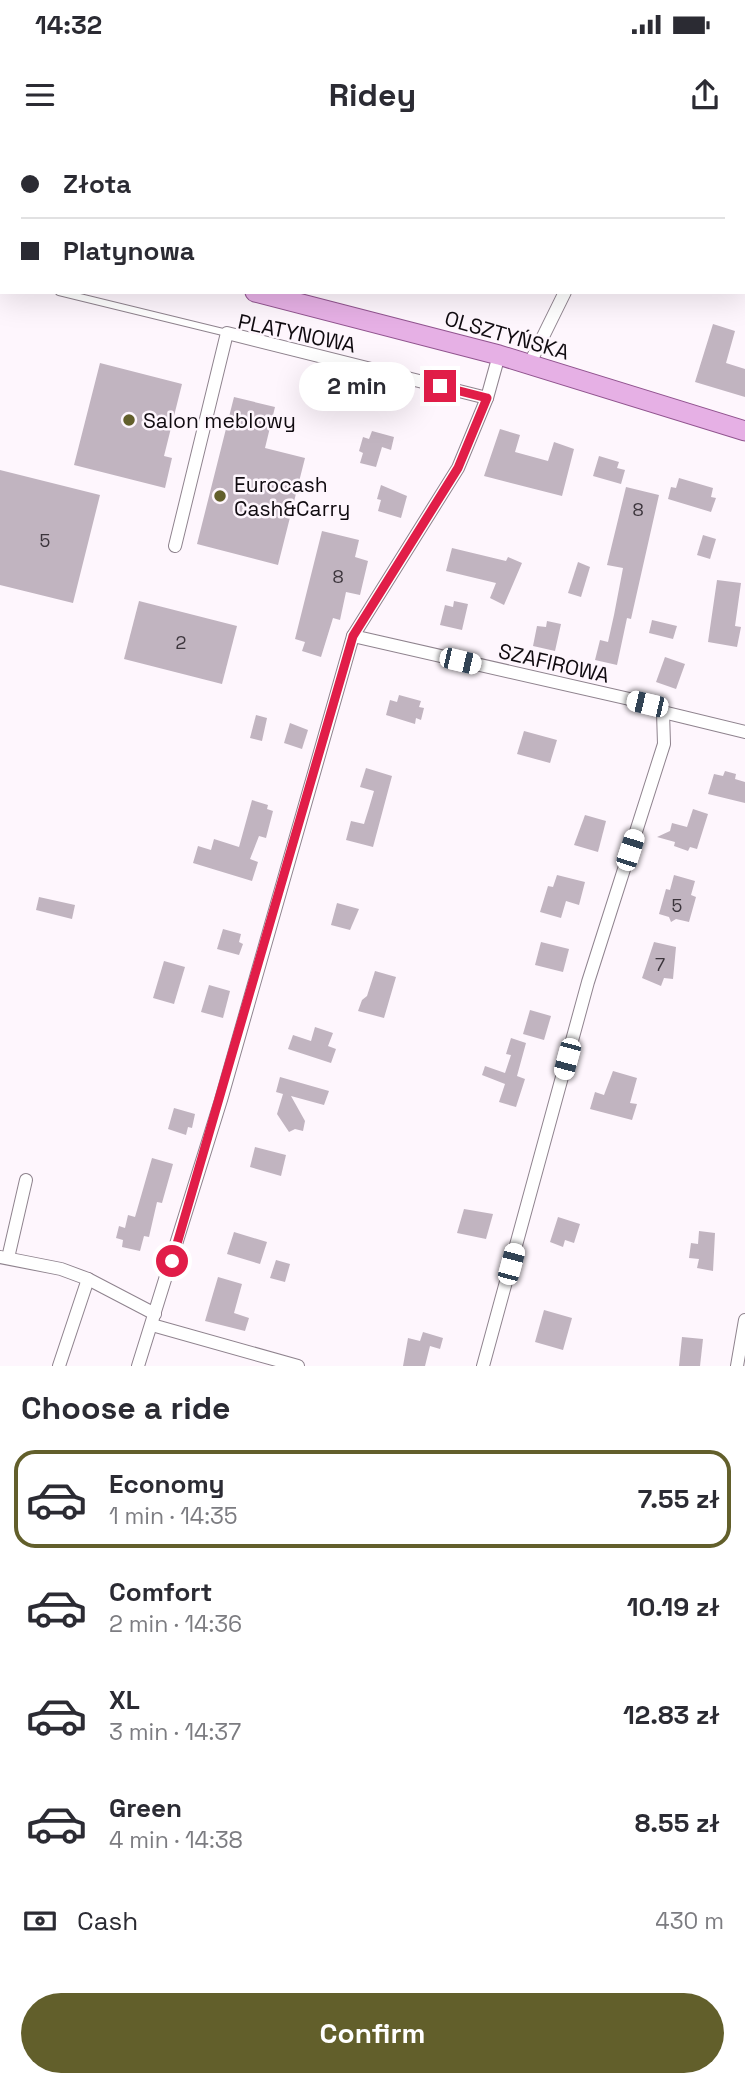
<!DOCTYPE html>
<meta charset="utf-8">
<style>
body{margin:0;font-family:"Space Grotesk",sans-serif;background:#f2f2f3;color:#2b2b33;height:100vh;display:flex;flex-direction:column;font-size:26px;white-space:nowrap}
*{box-sizing:border-box;margin:0}
p{font-size:23px;color:#7c7c81}
.icon{flex:none;width:38px;height:38px;fill:none;stroke:currentColor;stroke-width:2;stroke-linecap:round;stroke-linejoin:round}
.map{position:relative;height:1226px;overflow:hidden}
.drawer{display:flex;flex-direction:column;background:#fff;flex:1}
.drawer>*{flex:none}
.top-card{position:absolute;left:0px;top:0px;width:746px;height:154px;box-shadow:0 7px 28px #0002;display:grid;align-content:center;height:154px;padding:0 21px;background:#fff}
.end{position:absolute;width:32px;height:32px;margin:-16px;border:9px solid #e11d48;background:#fff;box-shadow:0 0 0 4px #fff}
.from{border-radius:50%}
.bubble{position:absolute;height:49px;border-radius:24px;background:#fff;box-shadow:0 7px 28px #0002;font-size:23px;font-weight:600;line-height:49px;text-align:center}
.car{position:absolute;width:21px;height:42px;margin:-21px -10px;border-radius:9px;box-shadow:0 0 5px 2px #0007;background:linear-gradient(#fff 24%,#345 0 40%,#fff 0 76%,#345 0 86%,#fff 0)}
.top-card b{display:flex;align-items:center;gap:24px;height:66px;font-size:26px}
.top-card b+b{border-top:2px solid #e1e1e2}
.top-card i{width:18px;height:18px;background:#2b2b33}
ul{padding:0;list-style:none}
li{display:flex;align-items:center;gap:21px;height:98px;margin:0 14px 10px;padding:0 7px;border:4px solid transparent;border-radius:21px}
li div{flex:1}
li b{display:block;font-size:26px}
li em{font-style:normal;font-weight:600}
li.active{border-color:#625f2b}
li>.icon{width:63px;height:63px;stroke-width:1.5}
h2{padding:0 21px;font-size:32px;line-height:84px}
.pay{display:flex;align-items:center;gap:18px;height:77px;padding:0 21px;font-size:26px}
.pay p{margin-inline-start:auto}
.primary-button{display:flex;gap:14px;margin-top:auto;padding:14px 21px}
.primary-button a{flex:1;height:80px;border-radius:42px;background:#625f2b;color:#fff;font-size:28px;font-weight:600;line-height:80px;text-align:center}
.status{display:flex;justify-content:space-between;align-items:center;height:49px;padding:0 35px;background:#fff;direction:ltr}
.status svg{height:19px;fill:currentColor}
header{display:flex;justify-content:space-between;align-items:center;height:91px;padding:0 21px;background:#fff;font-size:32px;font-weight:600}
.map>svg:first-child{display:block}
</style>
<div class="status"><b>14:32</b><svg viewBox="0 0 49 12"><path d="M0 12V9h3v3zM5 12V6h3v6zM10 12V3h3v9zM15 12V0h3v12zM26 1h20v11H26zM47 4h2v5h-2z"/></svg></div>
<header><svg class="icon" aria-label="menu" viewBox="0 0 24 24"><path d="M4 6h16M4 12h16M4 18h16"/></svg>Ridey<svg class="icon" aria-label="share" viewBox="0 0 24 24"><path d="M12 15V3M7 8l5-5 5 5M5 13v7h14v-7"/></svg></header>
<div class="map">
<svg width="745" height="1226" viewBox="0 0 745 1226">
<rect width="100%" height="100%" fill="#fef6fd"/>
<!-- building -->
<g fill="#c1b4c0">
<path d="M 713,184 L 735,191 L 726,223 L 745,229 L 745,257 L 695,242 Z"/>
<path d="M 100,223 L 182,244 L 164,316 L 172,318 L 165,348 L 74,325 Z"/>
<path d="M 234,257 L 275,267 L 265,308 L 305,318 L 278,425 L 197,404 Z"/>
<path d="M 500,289 L 520,295 L 515,312 L 548,321 L 554,302 L 574,309 L 562,356 L 484,336 Z"/>
<path d="M 372,291 L 394,297 L 391,310 L 382,307 L 376,327 L 360,323 L 363,313 L 359,311 L 363,297 L 369,299 Z"/>
<path d="M 599,316 L 619,322 L 617,328 L 625,330 L 621,344 L 593,336 Z"/>
<path d="M 0,330 L 100,355 L 73,463 L 0,445 Z"/>
<path d="M 679,338 L 713,348 L 711,357 L 716,358 L 711,372 L 668,359 L 671,347 L 676,348 Z"/>
<path d="M 381,345 L 407,356 L 401,378 L 378,371 L 381,360 L 377,359 Z"/>
<path d="M 626,347 L 659,355 L 631,479 L 627,478 L 617,525 L 595,520 L 600,500 L 608,502 L 614,475 L 623,428 L 607,425 Z"/>
<path d="M 322,391 L 359,400 L 355,417 L 368,421 L 360,455 L 346,452 L 340,480 L 333,478 L 321,517 L 302,511 L 305,502 L 295,499 Z"/>
<path d="M 703,395 L 716,399 L 710,419 L 697,415 Z"/>
<path d="M 452,408 L 506,421 L 508,417 L 522,423 L 504,465 L 490,458 L 496,443 L 446,431 Z"/>
<path d="M 578,422 L 590,427 L 581,457 L 568,453 Z"/>
<path d="M 717,440 L 741,443 L 735,486 L 741,487 L 737,507 L 708,502 Z"/>
<path d="M 139,461 L 237,486 L 222,544 L 124,519 Z"/>
<path d="M 454,461 L 468,464 L 462,490 L 440,485 L 445,465 L 453,467 Z"/>
<path d="M 652,480 L 677,486 L 673,499 L 649,493 Z"/>
<path d="M 547,481 L 561,484 L 555,511 L 533,506 L 537,486 L 546,487 Z"/>
<path d="M 665,517 L 685,524 L 676,549 L 656,542 Z"/>
<path d="M 399,555 L 421,561 L 419,567 L 424,568 L 421,580 L 416,578 L 415,584 L 386,575 L 390,560 L 397,562 Z"/>
<path d="M 256,575 L 267,578 L 262,601 L 250,598 Z"/>
<path d="M 290,583 L 308,590 L 302,609 L 284,603 Z"/>
<path d="M 524,591 L 557,600 L 550,623 L 517,614 Z"/>
<path d="M 366,628 L 392,636 L 373,707 L 346,700 L 351,681 L 364,684 L 369,668 L 374,651 L 360,647 Z"/>
<path d="M 725,631 L 736,634 L 735,639 L 745,642 L 745,663 L 708,654 L 714,634 L 723,636 Z"/>
<path d="M 252,660 L 268,665 L 267,669 L 273,671 L 266,698 L 259,696 L 250,719 L 258,722 L 252,741 L 193,723 L 198,706 L 211,710 L 214,699 L 239,707 Z"/>
<path d="M 693,669 L 708,674 L 697,709 L 690,707 L 688,711 L 674,706 L 675,702 L 657,697 L 670,691 L 672,683 L 687,687 Z"/>
<path d="M 585,675 L 606,681 L 598,712 L 574,705 Z"/>
<path d="M 557,735 L 585,742 L 579,765 L 566,761 L 561,778 L 540,772 L 548,746 L 553,747 Z"/>
<path d="M 674,735 L 695,741 L 691,755 L 696,757 L 689,782 L 676,779 L 671,782 L 669,777 L 659,774 L 666,749 L 670,750 Z"/>
<path d="M 39,757 L 75,765 L 72,779 L 36,770 Z"/>
<path d="M 337,763 L 359,769 L 350,790 L 331,785 Z"/>
<path d="M 223,789 L 241,794 L 239,802 L 243,804 L 239,815 L 217,809 Z"/>
<path d="M 541,802 L 569,809 L 563,832 L 535,825 Z"/>
<path d="M 654,802 L 676,807 L 673,839 L 664,838 L 661,846 L 642,838 Z"/>
<path d="M 164,821 L 185,827 L 174,864 L 153,858 Z"/>
<path d="M 375,831 L 396,837 L 384,878 L 358,871 L 362,860 L 367,856 Z"/>
<path d="M 209,845 L 230,851 L 223,878 L 201,872 Z"/>
<path d="M 530,870 L 551,876 L 544,900 L 523,894 Z"/>
<path d="M 315,887 L 333,893 L 328,906 L 336,909 L 331,923 L 288,909 L 293,895 L 311,901 Z"/>
<path d="M 511,898 L 526,903 L 517,936 L 525,939 L 516,967 L 499,962 L 505,944 L 482,935 L 485,926 L 505,933 L 511,915 L 506,914 Z"/>
<path d="M 613,931 L 637,938 L 630,963 L 637,964 L 632,980 L 590,969 L 595,952 L 604,955 Z"/>
<path d="M 280,937 L 329,951 L 324,965 L 291,956 L 305,981 L 303,991 L 295,989 L 289,992 L 277,974 L 283,954 L 276,952 Z"/>
<path d="M 174,968 L 195,974 L 192,988 L 188,987 L 186,995 L 168,989 Z"/>
<path d="M 255,1007 L 286,1015 L 281,1036 L 250,1027 Z"/>
<path d="M 152,1018 L 173,1024 L 162,1063 L 157,1062 L 149,1097 L 144,1096 L 140,1111 L 122,1107 L 123,1100 L 116,1098 L 119,1086 L 125,1088 L 128,1075 L 135,1077 Z"/>
<path d="M 464,1069 L 493,1074 L 486,1099 L 457,1093 Z"/>
<path d="M 558,1077 L 580,1084 L 574,1103 L 565,1100 L 563,1107 L 550,1102 Z"/>
<path d="M 699,1091 L 715,1093 L 713,1131 L 697,1128 L 699,1119 L 689,1118 L 691,1103 L 698,1104 Z"/>
<path d="M 234,1092 L 267,1102 L 260,1124 L 227,1114 Z"/>
<path d="M 276,1120 L 290,1124 L 285,1142 L 270,1138 Z"/>
<path d="M 218,1137 L 242,1144 L 234,1173 L 249,1178 L 245,1191 L 205,1181 Z"/>
<path d="M 544,1170 L 572,1178 L 563,1210 L 535,1202 Z"/>
<path d="M 423,1192 L 443,1198 L 440,1209 L 430,1206 L 425,1226 L 403,1226 L 408,1198 L 420,1201 Z"/>
<path d="M 682,1197 L 703,1199 L 700,1226 L 679,1226 Z"/>
</g>
<g fill="none" stroke-linecap="round" stroke-linejoin="round">
<defs>
<g id="service">
<path d="M 0,138 L 2,138"/>
<path d="M 59,152 L 227,193"/>
</g>
<g id="minor">
<path d="M 484,0 L 489,2"/>
<path d="M 623,2 L 623,0"/>
<path d="M 529,225 L 565,152"/>
<path d="M 175,406 L 227,193 L 487,258"/>
<path d="M 353,496 L 647,563 L 663,572 L 745,592"/>
<path d="M 0,1117 L 61,1129 L 88,1139 L 155,1174"/>
<path d="M 8,1118 L 26,1040"/>
<path d="M 152,1185 L 298,1226"/>
<path d="M 59,1226 L 88,1139"/>
<path d="M 138,1226 L 221,960 L 353,496 L 458,328 L 487,258 L 499,215"/>
<path d="M 483,1226 L 588,842 L 664,604 L 663,572"/>
<path d="M 737,1226 L 745,1180"/>
</g>
<g id="primary">
<path d="M 0,87 L 2,87"/>
<path d="M 255,152 L 499,215 L 745,291"/>
</g>
</defs>
<!-- service casing -->
<use href="#service" stroke="#8f838e" stroke-width="8"/>
<!-- minor casing -->
<use href="#minor" stroke="#8f838e" stroke-width="14"/>
<!-- primary casing -->
<use href="#primary" stroke="#91548f" stroke-width="21"/>
<!-- service -->
<use href="#service" stroke="#fff" stroke-width="6"/>
<!-- minor -->
<use href="#minor" stroke="#fff" stroke-width="12"/>
<!-- primary -->
<use href="#primary" stroke="#e6b0e5" stroke-width="19"/>
</g>
<g fill="none" stroke-linecap="round" stroke-linejoin="round">
<!-- route -->
<path stroke="#e11d48" stroke-width="9" d="M 172,1121 L 353,496 L 458,328 L 487,258 L 440,246"/>
</g>
<!-- markers -->
<g fill="#625f2b" stroke="#fef6fd" stroke-width="2.5">
<circle cx="129" cy="280" r="7"/>
<circle cx="220" cy="356" r="7"/>
</g>
<g text-anchor="middle" dominant-baseline="central" stroke-width="5" stroke-linejoin="round" paint-order="stroke">
<!-- number labels -->
<g font-size="18" fill="#3c353c">
<text x="638" y="369">8</text>
<text x="45" y="400">5</text>
<text x="338" y="436">8</text>
<text x="181" y="502">2</text>
<text x="677" y="765">5</text>
<text x="660" y="824">7</text>
</g>
<!-- street labels -->
<g font-size="21" fill="#100b10" stroke="#fef6fd">
<text transform="translate(297 193) rotate(12)">PLATYNOWA</text>
<text transform="translate(507 195) rotate(16)">OLSZTYŃSKA</text>
<text transform="translate(554 523) rotate(13)">SZAFIROWA</text>
</g>
<!-- poi labels -->
<g font-size="21" fill="#100b10" stroke="#fef6fd" text-anchor="start">
<text x="143" y="280">Salon meblowy</text>
<text x="234" y="344">Eurocash<tspan x="234" dy="24">Cash&amp;Carry</tspan></text>
</g>
</g>
</svg>
<i class="end from" style="left:172px;top:1121px"></i>
<i class="end" style="left:440px;top:246px"></i>
<div class="bubble" style="left:299px;top:222px;width:116px">2 min</div>
<i class="car" style="left:460px;top:521px;rotate:103deg"></i>
<i class="car" style="left:647px;top:564px;rotate:283deg"></i>
<i class="car" style="left:630px;top:710px;rotate:18deg"></i>
<i class="car" style="left:567px;top:919px;rotate:195deg"></i>
<i class="car" style="left:511px;top:1124px;rotate:15deg"></i>
<div class="top-card">
<b><i class="from"></i>Złota</b>
<b><i></i>Platynowa</b>
</div>
</div>
<section class="drawer">
<h2>Choose a ride</h2>
<ul>
<li class="active"><svg class="icon" aria-label="car" viewBox="0 0 24 24"><path d="M5 17H2v-5l4-1 3-4h7l3 4 3 1v5h-3M9 17h6M6 11h13"/><circle cx="7" cy="17" r="2"/><circle cx="17" cy="17" r="2"/></svg><div><b>Economy</b><p>1 min · 14:35</p></div><em>7.55 zł</em></li>
<li><svg class="icon" aria-label="car" viewBox="0 0 24 24"><path d="M5 17H2v-5l4-1 3-4h7l3 4 3 1v5h-3M9 17h6M6 11h13"/><circle cx="7" cy="17" r="2"/><circle cx="17" cy="17" r="2"/></svg><div><b>Comfort</b><p>2 min · 14:36</p></div><em>10.19 zł</em></li>
<li><svg class="icon" aria-label="car" viewBox="0 0 24 24"><path d="M5 17H2v-5l4-1 3-4h7l3 4 3 1v5h-3M9 17h6M6 11h13"/><circle cx="7" cy="17" r="2"/><circle cx="17" cy="17" r="2"/></svg><div><b>XL</b><p>3 min · 14:37</p></div><em>12.83 zł</em></li>
<li><svg class="icon" aria-label="car" viewBox="0 0 24 24"><path d="M5 17H2v-5l4-1 3-4h7l3 4 3 1v5h-3M9 17h6M6 11h13"/><circle cx="7" cy="17" r="2"/><circle cx="17" cy="17" r="2"/></svg><div><b>Green</b><p>4 min · 14:38</p></div><em>8.55 zł</em></li>
</ul>
<div class="pay"><svg class="icon" aria-label="cash" viewBox="0 0 24 24"><path d="M3 7h18v10H3z"/><circle cx="12" cy="12" r="2"/></svg>Cash<p>430 m</p></div>
<div class="primary-button"><a>Confirm</a></div>
</section>
